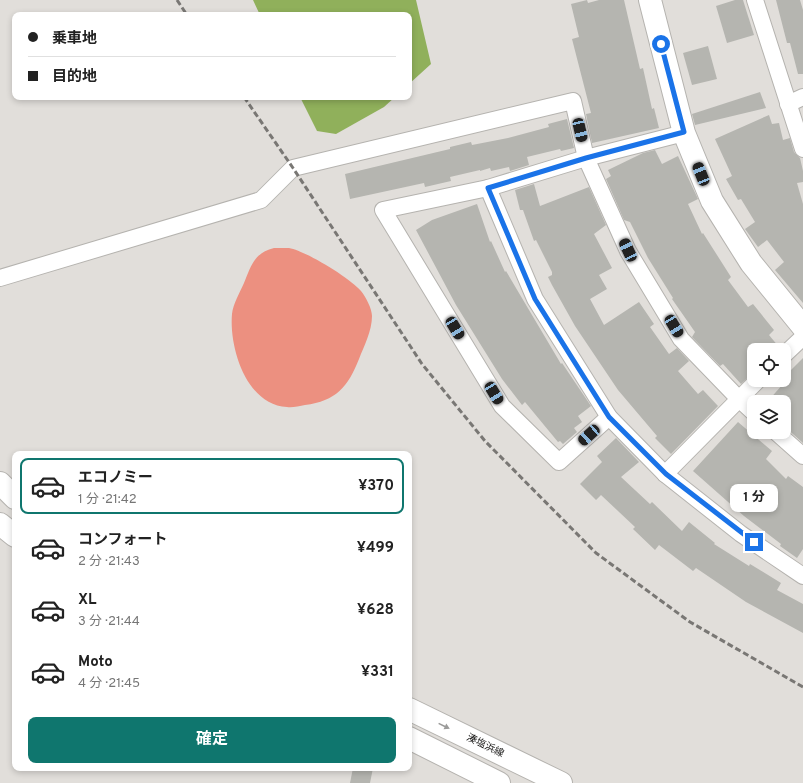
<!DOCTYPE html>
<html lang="ja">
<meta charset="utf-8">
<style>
body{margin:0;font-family:Overpass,"Noto Sans JP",sans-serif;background:#f2f2f2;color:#222;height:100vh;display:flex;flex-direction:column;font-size:15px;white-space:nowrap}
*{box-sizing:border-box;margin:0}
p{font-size:13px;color:#767676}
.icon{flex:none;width:22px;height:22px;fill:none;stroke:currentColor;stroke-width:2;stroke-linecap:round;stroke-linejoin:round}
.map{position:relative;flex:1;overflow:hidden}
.details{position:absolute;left:12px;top:451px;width:400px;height:320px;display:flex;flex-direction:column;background:#fff;border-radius:8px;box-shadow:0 2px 6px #0003}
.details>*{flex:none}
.top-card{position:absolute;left:12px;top:12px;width:400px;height:88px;border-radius:8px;box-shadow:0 2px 6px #0003;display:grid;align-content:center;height:88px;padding:0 16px;background:#fff}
.buttons{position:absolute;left:747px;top:343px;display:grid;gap:8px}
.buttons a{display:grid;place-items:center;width:44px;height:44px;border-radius:8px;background:#fff;box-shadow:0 2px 6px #0003;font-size:20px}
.end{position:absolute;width:18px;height:18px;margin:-9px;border:5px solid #1a73e8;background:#fff;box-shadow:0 0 0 2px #fff}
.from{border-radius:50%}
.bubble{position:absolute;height:28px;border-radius:8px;background:#fff;box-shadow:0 2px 6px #0003;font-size:13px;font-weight:700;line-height:28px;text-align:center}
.car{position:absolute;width:12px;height:24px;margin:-12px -6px;border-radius:5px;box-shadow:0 0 3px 1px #0007;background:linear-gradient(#222 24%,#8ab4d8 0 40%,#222 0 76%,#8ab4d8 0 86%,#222 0)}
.top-card b{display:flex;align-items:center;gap:14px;height:38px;font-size:15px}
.top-card b+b{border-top:1px solid #e0e0e0}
.top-card i{width:10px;height:10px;background:#222}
ul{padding:7px 0 0;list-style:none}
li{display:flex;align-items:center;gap:12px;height:56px;margin:0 8px 6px;padding:0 8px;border:2px solid transparent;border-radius:8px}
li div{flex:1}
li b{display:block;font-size:15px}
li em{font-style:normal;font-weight:700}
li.selected{border-color:#0f766e}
li>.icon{width:36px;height:36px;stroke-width:1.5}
.cta{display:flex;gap:8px;margin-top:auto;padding:8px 16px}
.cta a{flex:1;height:46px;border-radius:8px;background:#0f766e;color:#fff;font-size:16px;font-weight:700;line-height:46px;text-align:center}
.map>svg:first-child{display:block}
</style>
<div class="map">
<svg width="803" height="783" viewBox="0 0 803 783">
<rect width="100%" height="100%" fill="#e1deda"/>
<!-- green -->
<path fill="#ec9080" d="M 274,248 C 279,248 284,248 289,248 C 306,251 350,278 361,291 C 366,297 372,309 372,316 C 372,331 364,346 359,359 C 348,387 336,401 305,405 C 299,406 292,408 287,407 C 246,405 229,347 232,314 C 233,304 240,292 244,283 C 251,266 254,253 274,248 Z"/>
<!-- water -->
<g fill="#90b05b">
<path d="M 253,0 L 416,0 L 431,64 L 409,84 L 409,15 L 260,15 Z"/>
<path d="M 300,97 L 395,97 L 384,107 L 336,134 L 317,131 Z"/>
</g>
<!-- building -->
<g fill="#b5b5b0">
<path d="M 587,0 L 588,3 L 599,0 L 624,0 L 640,69 L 643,68 L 652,109 L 654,108 L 659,128 L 592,143 L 586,114 L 591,113 L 572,39 L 579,37 L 571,4 Z"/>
<path d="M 735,0 L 743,0 L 754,35 L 727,43 L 716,6 Z"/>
<path d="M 776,0 L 800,0 L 803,10 L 803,74 L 798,74 L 790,43 L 787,43 Z"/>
<path d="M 708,46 L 717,79 L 692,85 L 683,53 Z"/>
<path d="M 760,92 L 766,108 L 695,125 L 692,114 Z"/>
<path d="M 769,115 L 772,124 L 779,123 L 783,140 L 790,138 L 794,152 L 800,158 L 803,171 L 803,182 L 797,183 L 803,204 L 803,303 L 775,270 L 784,262 L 767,240 L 758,247 L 745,229 L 755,222 L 741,199 L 738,200 L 726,179 L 732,176 L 715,139 Z"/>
<path d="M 567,119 L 574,148 L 561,151 L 560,149 L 527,157 L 529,165 L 510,171 L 509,167 L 491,171 L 490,168 L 480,171 L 480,170 L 450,177 L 451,181 L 425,187 L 424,183 L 350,199 L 345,174 L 450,149 L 450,147 L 471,142 L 472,145 L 508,138 L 549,127 L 548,124 Z"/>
<path d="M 655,150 L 662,164 L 678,156 L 698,199 L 688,204 L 702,234 L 703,233 L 731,277 L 728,280 L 748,307 L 753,304 L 774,330 L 769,335 L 779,347 L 776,350 L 754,350 L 754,372 L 741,384 L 723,364 L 720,366 L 692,337 L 695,332 L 672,299 L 673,298 L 648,258 L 630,222 L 624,220 L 606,179 L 611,176 L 608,170 L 643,153 Z"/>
<path d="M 534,184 L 540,206 L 589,187 L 606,225 L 594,234 L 612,268 L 599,275 L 607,289 L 590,299 L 604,325 L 639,302 L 654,324 L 650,327 L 669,354 L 677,348 L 689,361 L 678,371 L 698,394 L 703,390 L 718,406 L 671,454 L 655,438 L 657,436 L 618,390 L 575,326 L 552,285 L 548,277 L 552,275 L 552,272 L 536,240 L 534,241 L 523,210 L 520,210 L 515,190 Z"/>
<path d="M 477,204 L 490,242 L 491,241 L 505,272 L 506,271 L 561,364 L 562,363 L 591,406 L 578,416 L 582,422 L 574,428 L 577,432 L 563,444 L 560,441 L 558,442 L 525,402 L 522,405 L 502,379 L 456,305 L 416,230 L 432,220 Z"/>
<path d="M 803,358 L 803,443 L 784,426 L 784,402 L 767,402 L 784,383 L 784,377 Z"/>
<path d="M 738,422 L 772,451 L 766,459 L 786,479 L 788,476 L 803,487 L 803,549 L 797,558 L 780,546 L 781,544 L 744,516 L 693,471 Z"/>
<path d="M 616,438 L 639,462 L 621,477 L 650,504 L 652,502 L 682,531 L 689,522 L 715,543 L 714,544 L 749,566 L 750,564 L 781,583 L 777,590 L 803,604 L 803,633 L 746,602 L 696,568 L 693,571 L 659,545 L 655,550 L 633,529 L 635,527 L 601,495 L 596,500 L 580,484 L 602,462 L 597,456 Z"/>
<path d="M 353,768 L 373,768 L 370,783 L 350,783 Z"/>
</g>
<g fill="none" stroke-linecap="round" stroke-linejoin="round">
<defs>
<g id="street">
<path d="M 755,0 L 803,149"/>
<path d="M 788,104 L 803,97"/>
<path d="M 488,188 L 535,299 L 609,417 L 665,474 L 741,534 L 803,576"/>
<path d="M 0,278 L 261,200 L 293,168 L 573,101 L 586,158 L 628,251 L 681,339 L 739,399 L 754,413"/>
<path d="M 784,355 L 803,337"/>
<path d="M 609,417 L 559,462 L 502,406 L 383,210 L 488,188 L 586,158 L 684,133"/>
<path d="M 776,432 L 803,456"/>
<path d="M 665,474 L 758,380"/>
</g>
<g id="secondary">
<path d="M 650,0 L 684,133 L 712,201 L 751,263 L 803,327"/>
<path d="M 0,483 L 15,498"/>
<path d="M 0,524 L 15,536"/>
<path d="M 409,709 L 561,783"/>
<path d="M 409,738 L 499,783"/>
</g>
</defs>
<!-- street casing -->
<use href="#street" stroke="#b5b3af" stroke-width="18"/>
<!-- secondary casing -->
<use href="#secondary" stroke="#b5b3af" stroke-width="24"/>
<!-- street -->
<use href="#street" stroke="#fff" stroke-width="16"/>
<!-- secondary -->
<use href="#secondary" stroke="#fff" stroke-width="22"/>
<!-- rail -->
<g stroke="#797774" stroke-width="3" stroke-dasharray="6 3" stroke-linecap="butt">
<path d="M 177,0 L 187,15"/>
<path d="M 244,97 L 293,168 L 422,364 L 485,441 L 596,553 L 690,622 L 803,687"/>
</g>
</g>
<!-- one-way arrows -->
<defs><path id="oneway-solid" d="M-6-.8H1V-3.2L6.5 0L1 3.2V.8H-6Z"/></defs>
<use fill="#9b9b9a" href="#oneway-solid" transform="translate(444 726) rotate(26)"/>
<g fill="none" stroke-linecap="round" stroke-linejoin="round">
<!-- route -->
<path stroke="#1a73e8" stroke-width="5" d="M 661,44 L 684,132 L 586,158 L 488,188 L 535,299 L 609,417 L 666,474 L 754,542"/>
</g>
<g text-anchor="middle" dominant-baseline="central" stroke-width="3.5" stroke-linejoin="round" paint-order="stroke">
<!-- street labels -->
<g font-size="10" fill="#21201f" stroke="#fff">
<text transform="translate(485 746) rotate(26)">湊塩浜線</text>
</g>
</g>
</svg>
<div class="buttons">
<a><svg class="icon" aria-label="locate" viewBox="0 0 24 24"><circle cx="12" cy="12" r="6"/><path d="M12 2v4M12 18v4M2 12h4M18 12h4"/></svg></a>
<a><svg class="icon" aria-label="layers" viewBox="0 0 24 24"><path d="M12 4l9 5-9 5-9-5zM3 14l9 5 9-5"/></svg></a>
</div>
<i class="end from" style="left:661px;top:44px"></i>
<i class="end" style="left:754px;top:542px"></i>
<div class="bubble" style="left:730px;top:484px;width:48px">1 分</div>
<i class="car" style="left:580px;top:130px;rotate:167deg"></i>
<i class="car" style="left:701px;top:174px;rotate:338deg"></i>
<i class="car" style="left:628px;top:250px;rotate:335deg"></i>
<i class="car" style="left:674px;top:326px;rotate:149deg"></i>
<i class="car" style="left:455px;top:328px;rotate:149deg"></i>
<i class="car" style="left:494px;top:393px;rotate:149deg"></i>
<i class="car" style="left:589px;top:435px;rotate:228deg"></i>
<div class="top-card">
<b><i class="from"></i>乗車地</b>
<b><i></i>目的地</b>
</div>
<section class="details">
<ul>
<li class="selected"><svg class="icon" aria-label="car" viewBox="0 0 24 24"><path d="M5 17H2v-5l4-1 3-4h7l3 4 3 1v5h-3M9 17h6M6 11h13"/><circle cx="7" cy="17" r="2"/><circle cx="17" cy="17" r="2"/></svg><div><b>エコノミー</b><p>1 分 · 21:42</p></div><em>¥370</em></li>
<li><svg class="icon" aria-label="car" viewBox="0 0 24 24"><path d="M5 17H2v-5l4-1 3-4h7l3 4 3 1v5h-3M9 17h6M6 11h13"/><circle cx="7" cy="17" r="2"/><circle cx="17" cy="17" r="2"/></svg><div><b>コンフォート</b><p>2 分 · 21:43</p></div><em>¥499</em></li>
<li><svg class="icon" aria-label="car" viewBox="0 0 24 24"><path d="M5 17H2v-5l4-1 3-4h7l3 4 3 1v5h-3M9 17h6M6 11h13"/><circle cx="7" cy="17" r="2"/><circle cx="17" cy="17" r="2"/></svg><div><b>XL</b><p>3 分 · 21:44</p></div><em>¥628</em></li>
<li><svg class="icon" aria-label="car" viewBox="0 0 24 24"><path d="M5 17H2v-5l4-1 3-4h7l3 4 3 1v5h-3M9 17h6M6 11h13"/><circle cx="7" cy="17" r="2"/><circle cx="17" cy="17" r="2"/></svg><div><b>Moto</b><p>4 分 · 21:45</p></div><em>¥331</em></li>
</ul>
<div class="cta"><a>確定</a></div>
</section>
</div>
